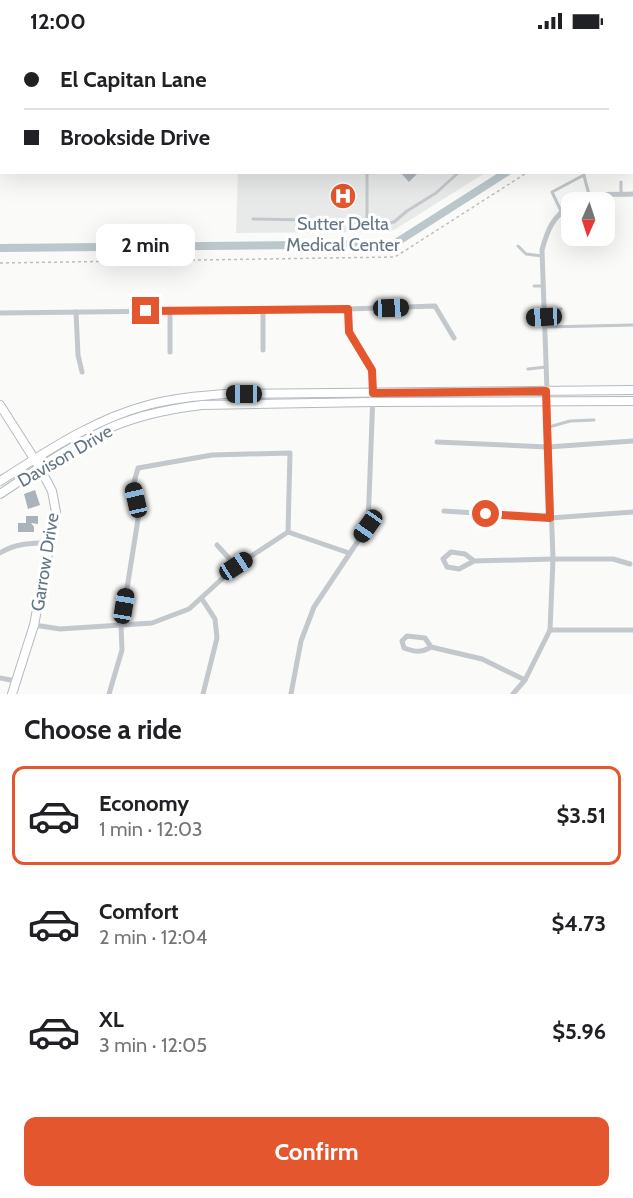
<!DOCTYPE html>
<meta charset="utf-8">
<style>
body{margin:0;font-family:Cabin,sans-serif;background:#f2f2f2;color:#202124;height:100vh;display:flex;flex-direction:column;font-size:22px;white-space:nowrap}
*{box-sizing:border-box;margin:0}
p{font-size:20px;color:#757577}
.icon{flex:none;width:33px;height:33px;fill:none;stroke:currentColor;stroke-width:2;stroke-linecap:round;stroke-linejoin:round}
.map{position:relative;height:652px;overflow:hidden}
.drawer{display:flex;flex-direction:column;background:#fff;flex:1}
.drawer>*{flex:none}
.top-card{position:absolute;left:0px;top:0px;width:633px;height:132px;box-shadow:0 6px 24px #0002;display:grid;align-content:center;height:132px;padding:0 24px;background:#fff}
.needle{width:39px;rotate:183deg}
.controls{position:absolute;left:561px;top:150px;display:grid;gap:12px}
.controls a{display:grid;place-items:center;width:54px;height:54px;border-radius:12px;background:#fff;box-shadow:0 6px 24px #0002;font-size:30px}
.end{position:absolute;width:27px;height:27px;margin:-14px;border:8px solid #e4572e;background:#fff;box-shadow:0 0 0 3px #fff}
.from{border-radius:50%}
.bubble{position:absolute;height:42px;border-radius:12px;background:#fff;box-shadow:0 6px 24px #0002;font-size:20px;font-weight:700;line-height:42px;text-align:center}
.car{position:absolute;width:18px;height:36px;margin:-18px -9px;border-radius:8px;box-shadow:0 0 4px 2px #0007;background:linear-gradient(#222 24%,#8ab4d8 0 40%,#222 0 76%,#8ab4d8 0 86%,#222 0)}
.top-card b{display:flex;align-items:center;gap:21px;height:57px;font-size:22px}
.top-card b+b{border-top:2px solid #e0e0e0}
.top-card i{width:15px;height:15px;background:#202124}
ul{padding:0;list-style:none}
li{display:flex;align-items:center;gap:18px;height:99px;margin:0 12px 9px;padding:0 12px;border:3px solid transparent;border-radius:12px}
li div{flex:1}
li b{display:block;font-size:22px}
li em{font-style:normal;font-weight:700}
li.active{border-color:#e4572e}
li>.icon{width:54px;height:54px;stroke-width:1.5}
h2{padding:0 24px;font-size:27px;line-height:72px}
.cta{display:flex;gap:12px;margin-top:auto;padding:12px 24px}
.cta a{flex:1;height:69px;border-radius:12px;background:#e4572e;color:#fff;font-size:24px;font-weight:700;line-height:69px;text-align:center}
.status{display:flex;justify-content:space-between;align-items:center;height:42px;padding:0 30px;background:#fff;direction:ltr}
.status svg{height:16px;fill:currentColor}
.map>svg:first-child{display:block}
</style>
<div class="status"><b>12:00</b><svg viewBox="0 0 49 12"><path d="M0 12V9h3v3zM5 12V6h3v6zM10 12V3h3v9zM15 12V0h3v12zM26 1h20v11H26zM47 4h2v5h-2z"/></svg></div>
<div class="map">
<svg width="633" height="652" viewBox="0 0 633 652">
<rect width="100%" height="100%" fill="#fafaf8"/>
<!-- built -->
<g fill="#e8e9e9">
<path d="M 325,0 L 633,0 L 633,42 L 632,42 L 632,2 L 325,2 Z"/>
<path d="M 238,131 L 485,131 L 394,188 L 377,190 L 236,191 Z"/>
</g>
<g fill="none" stroke-linecap="round" stroke-linejoin="round">
<!-- canal -->
<g stroke="#bbc7cb" stroke-width="8">
<path d="M 632,59 L 633,59"/>
<path d="M 0,206 L 394,202 L 507,130"/>
</g>
</g>
<!-- building -->
<g fill="#aab3b9">
<path d="M 400,130 L 419,130 L 409,140 Z"/>
<path d="M 35,448 L 40,463 L 28,467 L 24,452 Z"/>
<path d="M 26,474 L 38,474 L 38,482 L 31,481 L 34,485 L 34,490 L 18,490 L 18,481 L 26,481 Z"/>
</g>
<g fill="none" stroke-linecap="round" stroke-linejoin="round">
<defs>
<g id="secondary">
<path d="M 0,363 L 40,426 L 52,449 L 56,470 L 34,583 L 12,652"/>
<path d="M 0,439 C 46,410 94,377 148,363 C 173,356 200,354 226,352 L 633,348"/>
<path d="M 0,452 C 32,431 64,408 99,391 C 130,375 167,367 202,363 L 373,360 L 633,359"/>
</g>
</defs>
<!-- secondary casing -->
<use href="#secondary" stroke="#b3babf" stroke-width="10"/>
<!-- path -->
<g stroke="#bbbfc2" stroke-width="1.5" stroke-dasharray="3 3" stroke-linecap="butt">
<path d="M 632,70 L 633,70"/>
<path d="M 0,221 L 395,215 L 528,130"/>
</g>
<!-- lane -->
<g stroke="#c3c8cc" stroke-width="3">
<path d="M 362,0 L 363,2"/>
<path d="M 621,0 L 623,2"/>
<path d="M 535,2 L 535,0"/>
<path d="M 632,9 L 633,10"/>
<path d="M 632,13 L 633,13"/>
<path d="M 583,130 L 591,160"/>
<path d="M 621,140 L 621,153"/>
<path d="M 561,169 L 552,150 L 584,133"/>
<path d="M 253,177 L 367,179 L 381,182 L 394,180 L 407,169 L 436,151 L 459,130"/>
<path d="M 367,179 L 367,130"/>
<path d="M 518,204 L 526,212 L 542,214"/>
<path d="M 534,244 L 543,244"/>
<path d="M 545,268 L 561,267"/>
<path d="M 528,275 L 544,275"/>
<path d="M 545,285 L 633,283"/>
<path d="M 528,327 L 546,325"/>
<path d="M 549,385 L 570,379 L 594,378"/>
</g>
<!-- street -->
<g stroke="#c3c8cc" stroke-width="5">
<path d="M 284,2 L 285,0"/>
<path d="M 0,31 L 2,31"/>
<path d="M 573,160 C 587,150 616,153 633,152"/>
<path d="M 76,270 L 78,313 L 82,330"/>
<path d="M 0,271 L 348,267 L 435,264 L 454,296"/>
<path d="M 263,308 L 263,269"/>
<path d="M 170,310 L 170,269"/>
<path d="M 437,400 L 548,405 L 633,399"/>
<path d="M 444,469 L 550,476 L 633,470"/>
<path d="M 217,503 L 236,524"/>
<path d="M 0,511 C 16,501 32,501 50,501"/>
<path d="M 474,519 L 465,512 L 451,510 L 443,517 L 447,525 L 459,527 L 474,519 L 553,517 L 613,517 L 630,522"/>
<path d="M 202,557 L 215,577 L 217,596 L 203,652"/>
<path d="M 34,583 L 60,587 L 152,581 L 189,567 L 236,524 L 288,490 L 349,511"/>
<path d="M 550,588 L 633,588"/>
<path d="M 431,605 L 425,596 L 407,594 L 402,599 L 404,606 C 415,610 421,611 431,605 L 482,617 L 525,638"/>
<path d="M 0,636 L 16,639"/>
<path d="M 109,652 L 122,608 L 121,584 L 139,471 L 133,444 L 138,426 L 212,413 L 290,411 L 288,490"/>
<path d="M 291,652 L 301,599 L 314,565 L 368,484 L 373,351 L 372,328 L 349,290 L 348,267"/>
<path d="M 513,652 L 525,638 L 550,588 L 553,517 L 542,208 C 548,186 553,175 572,162"/>
</g>
<!-- secondary -->
<use href="#secondary" stroke="#fff" stroke-width="8"/>
</g>
<g fill="none" stroke-linecap="round" stroke-linejoin="round">
<!-- route -->
<path stroke="#e4572e" stroke-width="8" d="M 146,269 L 348,267 L 349,290 L 372,328 L 373,351 L 546,349 L 550,476 L 486,472"/>
</g>
<!-- icons -->
<defs>
<symbol id="hospital-disc" viewBox="-11 -11 22 22"><circle r="9.5" fill="#e4572e" stroke="#fff"/><path d="M-5-5h3v3.5h4V-5h3V5h-3V1.5h-4V5h-3Z" fill="#fff"/></symbol>
</defs>
<g fill-rule="evenodd">
<use href="#hospital-disc" x="328" y="139" width="30" height="30"/>
</g>
<g text-anchor="middle" dominant-baseline="central" stroke-width="6" stroke-linejoin="round" paint-order="stroke">
<!-- poi labels -->
<g font-size="18" fill="#657683" stroke="#fff">
<text x="343" y="182">Sutter Delta<tspan x="343" dy="21">Medical Center</tspan></text>
</g>
<!-- street labels -->
<g font-size="18" fill="#657683" stroke="#fff">
<text transform="translate(65 414) rotate(-30)">Davison Drive</text>
<text transform="translate(45 520) rotate(-81)">Garrow Drive</text>
</g>
</g>
</svg>
<div class="controls">
<a><svg class="needle" viewBox="-14 -14 28 28"><path d="M0-13l5 13h-10z" fill="#e53935"/><path d="M0 13l5-13h-10z" fill="#757577"/></svg></a>
</div>
<i class="end from" style="left:486px;top:472px"></i>
<i class="end" style="left:146px;top:269px"></i>
<div class="bubble" style="left:96px;top:182px;width:99px">2 min</div>
<i class="car" style="left:391px;top:266px;rotate:88deg"></i>
<i class="car" style="left:544px;top:275px;rotate:267deg"></i>
<i class="car" style="left:244px;top:352px;rotate:270deg"></i>
<i class="car" style="left:136px;top:458px;rotate:347deg"></i>
<i class="car" style="left:368px;top:484px;rotate:215deg"></i>
<i class="car" style="left:236px;top:524px;rotate:57deg"></i>
<i class="car" style="left:124px;top:564px;rotate:9deg"></i>
<div class="top-card">
<b><i class="from"></i>El Capitan Lane</b>
<b><i></i>Brookside Drive</b>
</div>
</div>
<section class="drawer">
<h2>Choose a ride</h2>
<ul>
<li class="active"><svg class="icon" aria-label="car" viewBox="0 0 24 24"><path d="M5 17H2v-5l4-1 3-4h7l3 4 3 1v5h-3M9 17h6M6 11h13"/><circle cx="7" cy="17" r="2"/><circle cx="17" cy="17" r="2"/></svg><div><b>Economy</b><p>1 min · 12:03</p></div><em>$3.51</em></li>
<li><svg class="icon" aria-label="car" viewBox="0 0 24 24"><path d="M5 17H2v-5l4-1 3-4h7l3 4 3 1v5h-3M9 17h6M6 11h13"/><circle cx="7" cy="17" r="2"/><circle cx="17" cy="17" r="2"/></svg><div><b>Comfort</b><p>2 min · 12:04</p></div><em>$4.73</em></li>
<li><svg class="icon" aria-label="car" viewBox="0 0 24 24"><path d="M5 17H2v-5l4-1 3-4h7l3 4 3 1v5h-3M9 17h6M6 11h13"/><circle cx="7" cy="17" r="2"/><circle cx="17" cy="17" r="2"/></svg><div><b>XL</b><p>3 min · 12:05</p></div><em>$5.96</em></li>
</ul>
<div class="cta"><a>Confirm</a></div>
</section>
